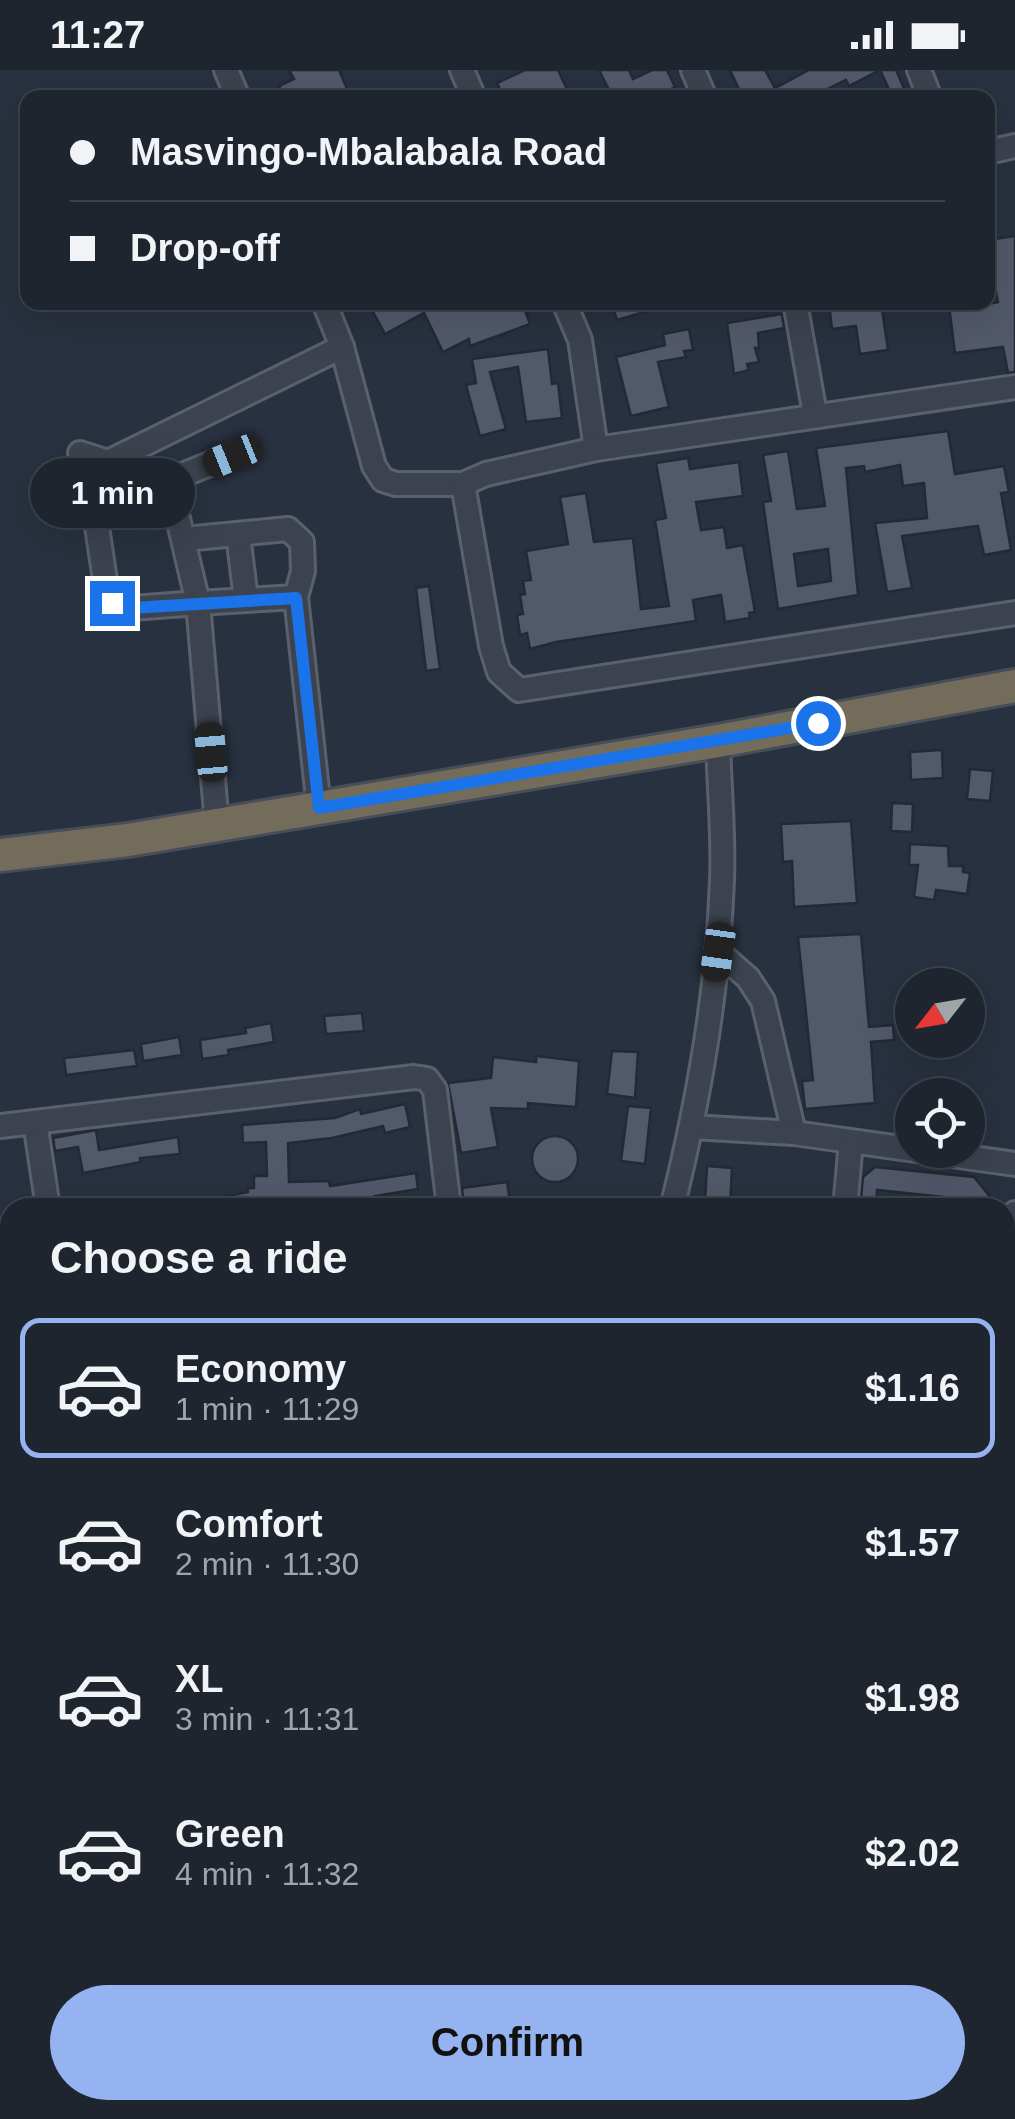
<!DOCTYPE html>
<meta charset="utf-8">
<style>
body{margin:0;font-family:Arial,sans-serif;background:#262d37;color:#f1f3f6;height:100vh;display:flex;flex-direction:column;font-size:38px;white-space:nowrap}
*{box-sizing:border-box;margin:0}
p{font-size:32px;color:#a1a5aa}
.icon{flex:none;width:55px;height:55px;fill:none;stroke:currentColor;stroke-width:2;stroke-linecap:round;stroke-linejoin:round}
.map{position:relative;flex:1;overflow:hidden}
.side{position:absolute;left:0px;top:1128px;width:1015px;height:922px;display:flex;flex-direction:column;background:#1e252f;border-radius:30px 30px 0 0;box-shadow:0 10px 40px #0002,0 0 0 2px #3c424b}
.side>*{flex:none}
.banner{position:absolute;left:20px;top:20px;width:975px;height:220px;border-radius:20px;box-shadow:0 10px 40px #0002,0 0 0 2px #3c424b;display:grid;align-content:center;height:220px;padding:0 50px;background:#1e252f}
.needle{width:65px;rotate:239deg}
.buttons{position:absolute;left:895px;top:898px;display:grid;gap:20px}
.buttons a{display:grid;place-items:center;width:90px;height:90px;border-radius:50%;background:#1e252f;box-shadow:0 10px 40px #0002,0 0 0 2px #3c424b;font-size:50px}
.end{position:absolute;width:45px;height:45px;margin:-22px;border:12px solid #1a73e8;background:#fff;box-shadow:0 0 0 5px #fff}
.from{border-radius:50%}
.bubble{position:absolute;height:70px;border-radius:35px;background:#1e252f;box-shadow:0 10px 40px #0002,0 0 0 2px #3c424b;font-size:32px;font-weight:700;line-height:70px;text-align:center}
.car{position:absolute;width:30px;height:60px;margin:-30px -15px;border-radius:12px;box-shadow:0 0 8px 2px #0007;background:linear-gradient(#222 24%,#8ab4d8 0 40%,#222 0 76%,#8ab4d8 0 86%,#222 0)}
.banner b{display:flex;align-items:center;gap:35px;height:95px;font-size:38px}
.banner b+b{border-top:2px solid #3c424b}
.banner i{width:25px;height:25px;background:#f1f3f6}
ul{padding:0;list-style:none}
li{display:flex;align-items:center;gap:30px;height:140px;margin:0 20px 15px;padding:0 30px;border:5px solid transparent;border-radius:20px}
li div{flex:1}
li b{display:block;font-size:38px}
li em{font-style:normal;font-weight:700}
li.selected{border-color:#95b2f1}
li>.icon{width:90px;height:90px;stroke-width:1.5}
h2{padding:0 50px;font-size:45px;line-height:120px}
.action{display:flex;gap:20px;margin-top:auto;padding:20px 50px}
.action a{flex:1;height:115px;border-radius:60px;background:#95b2f1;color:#111;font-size:40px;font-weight:700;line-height:115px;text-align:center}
.status{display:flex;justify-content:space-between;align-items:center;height:70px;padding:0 50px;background:#1e252f;direction:ltr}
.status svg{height:28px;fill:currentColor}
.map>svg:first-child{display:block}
</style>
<div class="status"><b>11:27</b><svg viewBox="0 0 49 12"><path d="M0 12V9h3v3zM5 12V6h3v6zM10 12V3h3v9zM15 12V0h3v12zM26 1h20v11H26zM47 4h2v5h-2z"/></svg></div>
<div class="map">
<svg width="1015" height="2049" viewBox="0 0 1015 2049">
<rect width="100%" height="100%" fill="#28313f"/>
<!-- green -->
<path fill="#2b3e41" d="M 1005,1823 L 1015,1823 L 1015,2049 L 726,2049 L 726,2040 L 1005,2040 Z"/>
<!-- building -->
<g fill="#52596a" stroke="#232a36" stroke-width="2.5" fill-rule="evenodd">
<path d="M 289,0 L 339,0 L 351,28 L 285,28 L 279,16 L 294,9 Z"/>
<path d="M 525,0 L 558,0 L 571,28 L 504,28 L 497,13 Z"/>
<path d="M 599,0 L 629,0 L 633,9 L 652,0 L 667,0 L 675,17 L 665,22 L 667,28 L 613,28 Z"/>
<path d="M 730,0 L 765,0 L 775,18 L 809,0 L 896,0 L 908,28 L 893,28 L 880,0 L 849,16 L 846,10 L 809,28 L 743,28 Z"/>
<path d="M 1015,166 L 1015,302 L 1008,303 L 1003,277 L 955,283 L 949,236 L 970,233 L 970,238 L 998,232 L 991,196 L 988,197 L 988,170 Z"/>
<path d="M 381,232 L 522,232 L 530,254 L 470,276 L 469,269 L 443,282 L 424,243 L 385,264 L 371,238 Z"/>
<path d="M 611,232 L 665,232 L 665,236 L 617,250 Z"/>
<path d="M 843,232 L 881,232 L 888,280 L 860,284 L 856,256 L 832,259 L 829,234 Z"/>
<path d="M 782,244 L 784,258 L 758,263 L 759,278 L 755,278 L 759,292 L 747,294 L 749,300 L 734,304 L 727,253 Z"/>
<path d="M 689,259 L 693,280 L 684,281 L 686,287 L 658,292 L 669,337 L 631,346 L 616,287 L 665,275 L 663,264 Z"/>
<path d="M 548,279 L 552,314 L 558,313 L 562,348 L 526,352 L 518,297 L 490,302 L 506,359 L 480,366 L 466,315 L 476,313 L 472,289 Z"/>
<path d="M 948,361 L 955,404 L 1004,396 L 1009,422 L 1001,423 L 1011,480 L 984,485 L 978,456 L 902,466 L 912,518 L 887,522 L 875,453 L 927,448 L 924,413 L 903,416 L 900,395 L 865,402 L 864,396 L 846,398 L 858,525 L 778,539 L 763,432 L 771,431 L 763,385 L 788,381 L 797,439 L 825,436 L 816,378 ZM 828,479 L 831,511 L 798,516 L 794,484 Z"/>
<path d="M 688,388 L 690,399 L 739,392 L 743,426 L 696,432 L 701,460 L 724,457 L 727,478 L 743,475 L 755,542 L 749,543 L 750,548 L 725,552 L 721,525 L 693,530 L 696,551 L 556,572 L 530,579 L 527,563 L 520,565 L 517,545 L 523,544 L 520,525 L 525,524 L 523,511 L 531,510 L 526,481 L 568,474 L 560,427 L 586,423 L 594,472 L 633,468 L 641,539 L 669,536 L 655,450 L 666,448 L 656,393 Z"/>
<path d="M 429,516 L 440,599 L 426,601 L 416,518 Z"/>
<path d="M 942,680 L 943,708 L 911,710 L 910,682 Z"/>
<path d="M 970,699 L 993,701 L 990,731 L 967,729 Z"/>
<path d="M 892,733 L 913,734 L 912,762 L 891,761 Z"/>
<path d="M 851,751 L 857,833 L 794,837 L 792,791 L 783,792 L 781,754 Z"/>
<path d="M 910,774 L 948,776 L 949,796 L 963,796 L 963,802 L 970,803 L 967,824 L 936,820 L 934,830 L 914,827 L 918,795 L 909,795 Z"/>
<path d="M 861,864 L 869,957 L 893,955 L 894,970 L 871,972 L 875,1033 L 805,1039 L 802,1011 L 813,1010 L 798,867 Z"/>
<path d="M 362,943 L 364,961 L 326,964 L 324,946 Z"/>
<path d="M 271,953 L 274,972 L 228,980 L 229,985 L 202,989 L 200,970 L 246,963 L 245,958 Z"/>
<path d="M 179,967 L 182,985 L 143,991 L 141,974 Z"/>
<path d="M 134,980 L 137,996 L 66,1005 L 64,988 Z"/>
<path d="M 612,981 L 638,982 L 635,1028 L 607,1024 Z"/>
<path d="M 536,986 L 579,991 L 576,1037 L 528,1033 L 528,1039 L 491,1038 L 498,1077 L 461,1083 L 448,1013 L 491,1008 L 493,987 L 536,992 Z"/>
<path d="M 405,1034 L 410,1057 L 385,1063 L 383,1056 L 332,1068 L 288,1073 L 289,1112 L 329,1111 L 330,1116 L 416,1103 L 418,1119 L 375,1126 L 375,1130 L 350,1134 L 204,1138 L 204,1131 L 248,1122 L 248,1118 L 254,1118 L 254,1106 L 267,1106 L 266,1072 L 243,1073 L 242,1055 L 335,1048 L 360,1039 L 361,1044 Z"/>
<path d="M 628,1036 L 651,1038 L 645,1094 L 621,1091 Z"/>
<path d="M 96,1060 L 99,1080 L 178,1067 L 180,1084 L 140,1088 L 141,1092 L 83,1103 L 78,1077 L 55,1081 L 53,1068 Z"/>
<circle cx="555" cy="1089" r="23"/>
<path d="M 707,1096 L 732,1098 L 730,1138 L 711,1138 L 712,1131 L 705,1131 Z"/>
<path d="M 875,1097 L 974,1107 L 991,1128 L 990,1138 L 953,1138 L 954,1128 L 877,1120 L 876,1138 L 860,1138 L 863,1107 Z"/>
<path d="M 507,1112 L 511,1138 L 464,1138 L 462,1118 Z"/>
</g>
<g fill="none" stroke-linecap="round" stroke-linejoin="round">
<defs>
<g id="minor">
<path d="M 226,0 L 238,28"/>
<path d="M 462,0 L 474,28"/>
<path d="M 693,0 L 705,28"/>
<path d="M 919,0 L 930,28"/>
<path d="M 988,82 L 1015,76"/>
<path d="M 324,232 L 342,277 L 374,396 L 383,410 L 396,414 L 463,414"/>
<path d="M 564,232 L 580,270 L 596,379"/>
<path d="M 795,232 L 815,344"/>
<path d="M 1015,317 L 596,379 L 486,404 L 463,414 L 491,576 L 499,602 L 519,620 L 1015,543"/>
<path d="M 80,383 L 108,392 L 342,277"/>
<path d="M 232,385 L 180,406 L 172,423 L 198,533 L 296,527"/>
<path d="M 172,423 C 149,425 106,420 95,443 L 107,524 L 112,533 L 132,538 L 198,533 L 217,755"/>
<path d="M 238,464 L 246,530"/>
<path d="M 184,469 L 288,459 L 302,472 L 303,501 L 296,527 L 319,738"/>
<path d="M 717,881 L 748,908 L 763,931 L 794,1063"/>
<path d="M 35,1052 L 48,1138"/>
<path d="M 0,1056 L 414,1007 L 427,1009 L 435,1020 L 449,1138"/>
<path d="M 692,1057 L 794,1063 L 1015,1094"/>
<path d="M 672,1138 C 699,1030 718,920 722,810 C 724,764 719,717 718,671"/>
<path d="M 845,1138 L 851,1072"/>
<path d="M 1015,1143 L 1008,1487 L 1015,1499"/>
<path d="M 0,1213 L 10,1211"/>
<path d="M 0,1395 L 10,1393"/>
<path d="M 0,1735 L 10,1733"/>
<path d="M 1005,1804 L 1015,1803"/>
<path d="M 357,2040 L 357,2049"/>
<path d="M 489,2040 L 489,2049"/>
</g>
<path id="highway" d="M 0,785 L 128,770 L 718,671 L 1015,616"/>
</defs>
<!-- minor casing -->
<use href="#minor" stroke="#5a616c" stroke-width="28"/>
<!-- highway casing -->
<use href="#highway" stroke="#474e59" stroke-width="38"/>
<!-- minor -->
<use href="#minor" stroke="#3c434f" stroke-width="22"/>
<!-- highway -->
<use href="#highway" stroke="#746c5a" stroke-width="32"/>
</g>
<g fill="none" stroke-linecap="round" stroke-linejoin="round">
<!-- route -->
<path stroke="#1a73e8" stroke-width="12" d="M 112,533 L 132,538 L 296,528 L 319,738 L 818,653"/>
</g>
</svg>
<div class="buttons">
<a><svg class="needle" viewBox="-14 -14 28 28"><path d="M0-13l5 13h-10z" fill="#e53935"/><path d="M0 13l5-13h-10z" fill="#a1a5aa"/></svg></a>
<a><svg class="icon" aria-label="locate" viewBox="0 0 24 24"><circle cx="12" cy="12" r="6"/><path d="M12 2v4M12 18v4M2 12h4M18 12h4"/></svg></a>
</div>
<i class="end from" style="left:818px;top:653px"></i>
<i class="end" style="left:112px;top:533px"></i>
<div class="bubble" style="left:30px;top:388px;width:165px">1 min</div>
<i class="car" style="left:232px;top:386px;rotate:248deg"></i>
<i class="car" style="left:211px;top:682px;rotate:355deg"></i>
<i class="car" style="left:718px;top:882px;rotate:188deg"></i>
<div class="banner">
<b><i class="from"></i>Masvingo-Mbalabala Road</b>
<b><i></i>Drop-off</b>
</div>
<section class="side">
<h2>Choose a ride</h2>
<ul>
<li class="selected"><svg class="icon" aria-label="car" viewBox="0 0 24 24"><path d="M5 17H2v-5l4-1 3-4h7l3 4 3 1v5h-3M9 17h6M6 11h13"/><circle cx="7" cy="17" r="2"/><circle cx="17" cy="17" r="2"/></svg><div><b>Economy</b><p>1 min · 11:29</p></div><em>$1.16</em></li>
<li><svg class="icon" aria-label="car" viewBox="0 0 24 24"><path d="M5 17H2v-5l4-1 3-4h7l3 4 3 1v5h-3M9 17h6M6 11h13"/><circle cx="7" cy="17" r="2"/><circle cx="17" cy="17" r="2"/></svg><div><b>Comfort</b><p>2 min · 11:30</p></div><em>$1.57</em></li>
<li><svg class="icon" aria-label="car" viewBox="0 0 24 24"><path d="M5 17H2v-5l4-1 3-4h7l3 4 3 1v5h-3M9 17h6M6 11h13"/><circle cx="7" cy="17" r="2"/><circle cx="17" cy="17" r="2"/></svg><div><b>XL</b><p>3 min · 11:31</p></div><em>$1.98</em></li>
<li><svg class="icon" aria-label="car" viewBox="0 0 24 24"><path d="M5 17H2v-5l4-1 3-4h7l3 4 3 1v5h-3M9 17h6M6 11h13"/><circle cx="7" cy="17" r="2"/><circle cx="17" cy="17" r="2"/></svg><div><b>Green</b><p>4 min · 11:32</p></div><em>$2.02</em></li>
</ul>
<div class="action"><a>Confirm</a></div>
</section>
</div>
